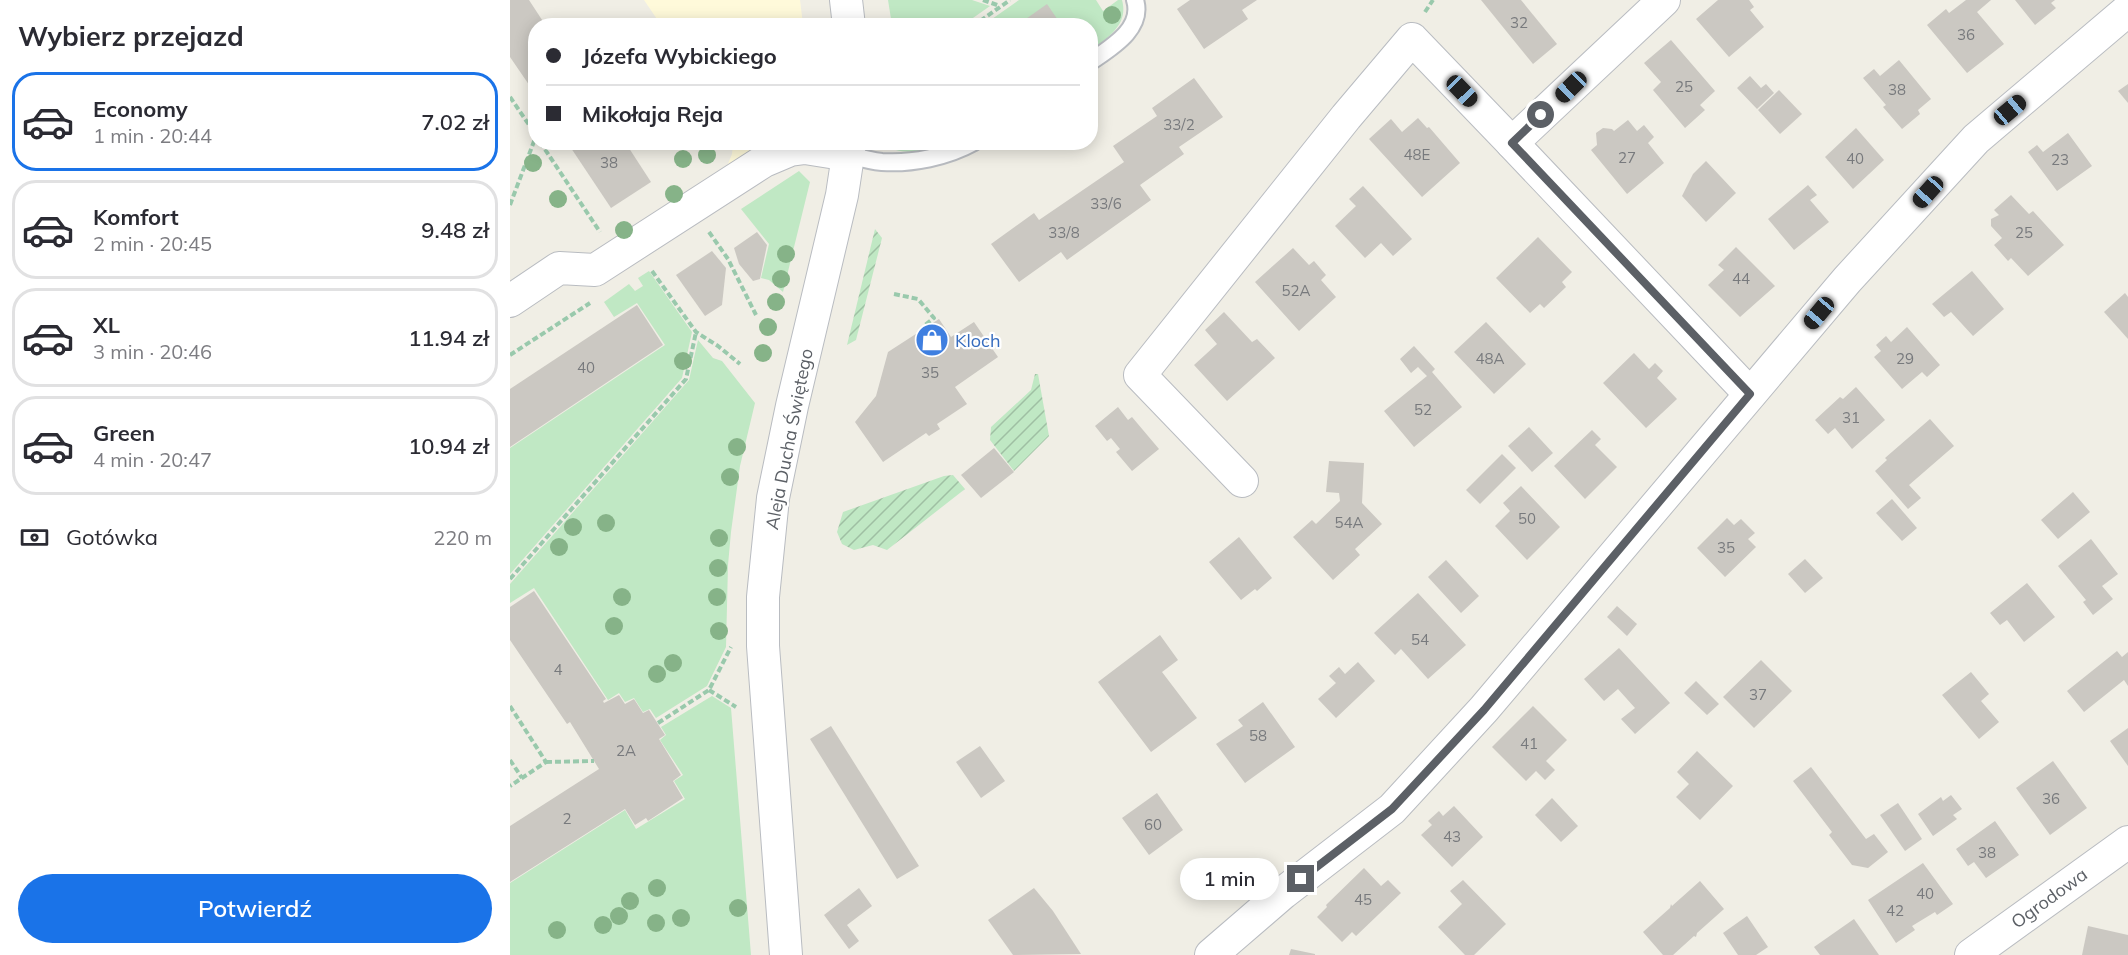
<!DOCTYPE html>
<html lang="pl">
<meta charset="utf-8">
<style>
body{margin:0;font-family:Mulish,sans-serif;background:#f2f2f3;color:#2b2b33;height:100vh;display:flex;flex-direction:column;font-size:22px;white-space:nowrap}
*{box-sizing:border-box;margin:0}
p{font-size:20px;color:#7c7c81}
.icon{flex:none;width:33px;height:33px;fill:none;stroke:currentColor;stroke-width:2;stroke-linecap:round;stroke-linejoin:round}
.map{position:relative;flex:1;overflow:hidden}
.panel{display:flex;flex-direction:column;background:#fff;width:510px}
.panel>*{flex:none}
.hud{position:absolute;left:18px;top:18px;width:570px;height:132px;border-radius:24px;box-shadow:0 3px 15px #0003;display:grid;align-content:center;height:132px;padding:0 18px;background:#fff}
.end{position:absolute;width:27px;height:27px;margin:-14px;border:8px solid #5c6066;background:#fff;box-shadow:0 0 0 3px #fff}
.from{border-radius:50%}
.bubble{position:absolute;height:42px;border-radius:21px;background:#fff;box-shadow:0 3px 15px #0003;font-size:20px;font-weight:600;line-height:42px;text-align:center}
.car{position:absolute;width:18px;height:36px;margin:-18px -9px;border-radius:8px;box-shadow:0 0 4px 2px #0007;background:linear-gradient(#222 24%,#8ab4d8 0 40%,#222 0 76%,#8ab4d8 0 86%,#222 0)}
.hud b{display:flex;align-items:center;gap:21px;height:57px;font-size:22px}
.hud b+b{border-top:2px solid #e1e1e2}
.hud i{width:15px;height:15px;background:#2b2b33}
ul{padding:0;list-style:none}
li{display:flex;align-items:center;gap:18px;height:99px;margin:0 12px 9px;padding:0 6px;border:3px solid #e1e1e2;border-radius:24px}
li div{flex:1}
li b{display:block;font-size:22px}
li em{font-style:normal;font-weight:600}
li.active{border-color:#1a73e8}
li>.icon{width:54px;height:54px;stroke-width:1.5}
h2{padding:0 18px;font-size:27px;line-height:72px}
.pay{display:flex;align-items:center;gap:15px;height:66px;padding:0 18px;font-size:22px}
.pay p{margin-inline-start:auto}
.primary-button{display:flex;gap:12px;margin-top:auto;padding:12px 18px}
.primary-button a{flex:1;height:69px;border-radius:36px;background:#1a73e8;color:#fff;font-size:24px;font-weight:600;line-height:69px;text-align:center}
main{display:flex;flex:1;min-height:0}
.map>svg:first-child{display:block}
</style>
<main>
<section class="panel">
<h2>Wybierz przejazd</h2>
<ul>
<li class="active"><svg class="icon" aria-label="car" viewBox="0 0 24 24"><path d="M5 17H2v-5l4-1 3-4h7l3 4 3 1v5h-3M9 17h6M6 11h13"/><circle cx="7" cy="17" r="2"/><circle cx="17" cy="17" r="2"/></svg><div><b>Economy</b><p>1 min · 20:44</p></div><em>7.02 zł</em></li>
<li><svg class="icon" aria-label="car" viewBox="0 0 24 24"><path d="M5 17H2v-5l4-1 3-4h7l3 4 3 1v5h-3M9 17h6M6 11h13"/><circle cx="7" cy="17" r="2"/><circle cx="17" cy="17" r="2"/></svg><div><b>Komfort</b><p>2 min · 20:45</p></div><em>9.48 zł</em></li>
<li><svg class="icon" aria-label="car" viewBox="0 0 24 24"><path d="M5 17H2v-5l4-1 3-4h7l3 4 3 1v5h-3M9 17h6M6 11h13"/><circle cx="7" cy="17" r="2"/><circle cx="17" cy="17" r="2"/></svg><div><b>XL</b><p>3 min · 20:46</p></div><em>11.94 zł</em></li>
<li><svg class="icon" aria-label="car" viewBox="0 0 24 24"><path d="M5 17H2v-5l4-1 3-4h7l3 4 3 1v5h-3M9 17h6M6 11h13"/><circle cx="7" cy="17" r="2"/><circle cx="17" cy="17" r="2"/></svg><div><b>Green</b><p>4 min · 20:47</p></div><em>10.94 zł</em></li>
</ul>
<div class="pay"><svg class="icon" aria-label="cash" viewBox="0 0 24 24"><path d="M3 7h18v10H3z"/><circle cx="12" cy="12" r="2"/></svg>Gotówka<p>220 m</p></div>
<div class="primary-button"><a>Potwierdź</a></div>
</section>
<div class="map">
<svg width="1618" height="955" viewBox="0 0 1618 955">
<defs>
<pattern id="garden-furrows" width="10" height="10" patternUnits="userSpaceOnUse" patternTransform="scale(1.5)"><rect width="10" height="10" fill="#c0e8c4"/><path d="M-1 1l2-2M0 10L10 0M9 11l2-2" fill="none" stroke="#9fbfa3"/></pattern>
</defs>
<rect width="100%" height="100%" fill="#f0eee5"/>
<!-- commercial -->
<g fill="#fffada">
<path d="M 134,0 L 290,0 L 293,25 L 151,25 Z"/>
<path d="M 223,143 L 258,143 L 215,171 L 222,154 Z"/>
</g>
<!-- green -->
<g fill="#c0e8c4">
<path d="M 378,0 L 462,0 L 480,6 L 453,25 L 382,25 Z"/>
<path d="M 509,0 L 586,0 L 593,11 L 608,0 L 612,0 C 618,21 603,34 588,45 L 581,35 L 580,26 L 472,26 Z"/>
<path d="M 386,143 L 445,143 C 432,148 400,155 386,150 Z"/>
<path d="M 289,171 L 300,182 L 273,292 L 259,280 L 251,278 L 259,244 L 231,209 Z"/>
<path d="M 139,271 L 182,332 L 172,378 L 0,574 L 0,448 L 155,345 L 127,303 L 104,317 L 94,302 L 119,284 L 125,291 L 133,286 L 128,278 Z"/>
<path d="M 188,340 L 203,358 L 212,361 L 245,403 L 230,466 L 221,532 L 218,565 L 216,647 L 197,686 L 146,718 L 140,709 L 133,712 L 124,698 L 115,702 L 109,693 L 98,700 L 24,588 L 0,603 L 0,584 L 179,380 Z"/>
<path d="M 202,696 L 221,708 L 241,955 L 0,955 L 0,883 L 115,810 L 126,829 L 175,799 L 164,781 L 173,775 L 150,740 L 156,735 L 151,727 Z"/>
</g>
<!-- garden -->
<g fill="url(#garden-furrows)">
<path d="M 365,229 L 372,238 L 346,340 L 337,345 Z"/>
<path d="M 525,374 L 528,374 L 539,436 L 504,471 L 480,440 L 481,427 L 521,390 Z"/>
<path d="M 443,475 L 455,489 L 377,550 L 363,545 L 344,550 L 332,544 L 327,532 L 333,512 L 434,476 Z"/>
</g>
<!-- building -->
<g fill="#cbc8c2">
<path d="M 0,0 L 19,0 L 36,26 L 26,26 L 26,95 L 0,57 Z"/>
<path d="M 680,0 L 747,0 L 732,10 L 738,19 L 694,49 L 667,9 Z"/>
<path d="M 971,0 L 1011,0 L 1047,44 L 1023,64 Z"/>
<path d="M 1208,0 L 1239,0 L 1244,7 L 1240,10 L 1254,27 L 1219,57 L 1186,19 Z"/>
<path d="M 1456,0 L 1481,0 L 1467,12 L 1494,44 L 1457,73 L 1417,25 L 1436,9 L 1439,13 Z"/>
<path d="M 1505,0 L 1545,0 L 1541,3 L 1546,8 L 1525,25 Z"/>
<path d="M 537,4 L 552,26 L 506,26 Z"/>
<path d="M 1161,40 L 1205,91 L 1190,105 L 1195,110 L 1175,128 L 1143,90 L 1151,82 L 1134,63 Z"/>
<path d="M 1389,60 L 1421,99 L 1408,110 L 1410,114 L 1392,129 L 1373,107 L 1376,105 L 1353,78 L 1364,69 L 1370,76 Z"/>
<path d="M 1240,76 L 1251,88 L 1256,84 L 1264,93 L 1247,109 L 1227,88 Z"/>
<path d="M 684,78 L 713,117 L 669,147 L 674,154 L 630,185 L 641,200 L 557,260 L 551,252 L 509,282 L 481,244 L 524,213 L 529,220 L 614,162 L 603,146 L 647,116 L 642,108 Z"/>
<path d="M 1618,84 L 1618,103 L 1608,91 Z"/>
<path d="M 1269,90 L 1292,114 L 1270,134 L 1248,110 Z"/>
<path d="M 908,118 L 917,128 L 919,127 L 950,163 L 912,197 L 859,139 L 881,119 L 892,132 Z"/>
<path d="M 1118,120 L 1127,131 L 1134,125 L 1144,137 L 1138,143 L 1154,163 L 1117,194 L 1081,150 L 1087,145 L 1086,133 L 1093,128 L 1102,129 L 1104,131 Z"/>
<path d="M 1346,128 L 1374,160 L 1343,189 L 1315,157 Z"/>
<path d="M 1558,133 L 1582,166 L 1547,191 L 1518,152 L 1527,145 L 1533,152 Z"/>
<path d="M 57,142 L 115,142 L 141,182 L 101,208 Z"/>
<path d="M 1196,161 L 1226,193 L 1196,222 L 1172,196 L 1183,174 Z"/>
<path d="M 1298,185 L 1307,195 L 1300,200 L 1319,222 L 1284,250 L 1258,219 Z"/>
<path d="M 853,186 L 902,239 L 883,256 L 871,243 L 855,258 L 825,226 L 846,206 L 839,199 Z"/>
<path d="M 1501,195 L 1519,214 L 1523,211 L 1554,245 L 1518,276 L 1501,258 L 1498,261 L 1484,245 L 1492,238 L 1481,226 L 1481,219 L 1489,215 L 1484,210 Z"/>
<path d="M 247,232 L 257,245 L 250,279 L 243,281 L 229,264 L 224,248 Z"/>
<path d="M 1028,237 L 1062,272 L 1052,282 L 1056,287 L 1034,308 L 1030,304 L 1020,313 L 986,278 Z"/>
<path d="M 1226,247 L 1265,286 L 1230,317 L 1198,285 L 1214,270 L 1208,265 Z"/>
<path d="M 783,248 L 799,265 L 804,261 L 816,275 L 811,280 L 826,297 L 789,331 L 745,282 Z"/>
<path d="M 202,251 L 216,268 L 212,305 L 195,316 L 166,275 Z"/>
<path d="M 1462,271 L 1494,309 L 1463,336 L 1441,312 L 1434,317 L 1422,304 Z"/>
<path d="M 1615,293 L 1618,297 L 1618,339 L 1594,312 Z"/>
<path d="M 127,305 L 153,345 L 0,447 L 0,389 Z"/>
<path d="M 714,312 L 742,342 L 747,339 L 765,358 L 717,401 L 684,365 L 707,344 L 695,330 Z"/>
<path d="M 429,319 L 441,337 L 464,322 L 488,357 L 445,387 L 457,404 L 427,424 L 430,429 L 419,436 L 416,433 L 373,462 L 345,422 L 366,396 L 378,352 Z"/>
<path d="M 976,322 L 1016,364 L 984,394 L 944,352 Z"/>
<path d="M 1397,327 L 1430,365 L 1417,377 L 1412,372 L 1392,389 L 1364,357 L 1371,351 L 1366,345 L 1376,336 L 1381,342 Z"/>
<path d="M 904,346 L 925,369 L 922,372 L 952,407 L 904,447 L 874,411 L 917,376 L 908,367 L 901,373 L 890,359 Z"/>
<path d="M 1124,353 L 1139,369 L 1145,363 L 1153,371 L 1147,378 L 1167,399 L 1136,428 L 1093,383 Z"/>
<path d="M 1346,387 L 1375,420 L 1342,449 L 1325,428 L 1318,434 L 1305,420 L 1330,397 L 1333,399 Z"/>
<path d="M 608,407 L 618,420 L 622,417 L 649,449 L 622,471 L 606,452 L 610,449 L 601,438 L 597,441 L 585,426 Z"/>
<path d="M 1420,419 L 1444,446 L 1399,485 L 1411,498 L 1398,509 L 1365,471 L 1377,460 L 1375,458 Z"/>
<path d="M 1019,427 L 1043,453 L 1022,472 L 998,446 Z"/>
<path d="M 1082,430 L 1091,439 L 1085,445 L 1107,467 L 1075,499 L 1044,466 Z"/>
<path d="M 484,448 L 504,472 L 471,498 L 451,475 Z"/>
<path d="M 992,454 L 1006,468 L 970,504 L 956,490 Z"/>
<path d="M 819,461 L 854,463 L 852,503 L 872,524 L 845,549 L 850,555 L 823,580 L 783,537 L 802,520 L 806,524 L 830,501 L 829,493 L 816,492 Z"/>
<path d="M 1011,486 L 1050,527 L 1017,560 L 985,526 L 1000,511 L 993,503 Z"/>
<path d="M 1563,492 L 1580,512 L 1548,539 L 1531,520 Z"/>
<path d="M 1382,499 L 1407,528 L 1392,541 L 1366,513 Z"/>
<path d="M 1217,518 L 1224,525 L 1231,519 L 1245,533 L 1238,539 L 1246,547 L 1215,577 L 1187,548 Z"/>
<path d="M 729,537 L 762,578 L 747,591 L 745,589 L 731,600 L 699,562 Z"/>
<path d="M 1581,539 L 1608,574 L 1592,586 L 1603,599 L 1583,615 L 1573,602 L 1576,600 L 1548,566 Z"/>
<path d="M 1295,559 L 1313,578 L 1295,593 L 1278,574 Z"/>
<path d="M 936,560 L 969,596 L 951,613 L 918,577 Z"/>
<path d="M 1517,583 L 1545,617 L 1514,642 L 1497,620 L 1490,625 L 1480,613 Z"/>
<path d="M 24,591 L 96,699 L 93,701 L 94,703 L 109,695 L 115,704 L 124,699 L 133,713 L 139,710 L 155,735 L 149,739 L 171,775 L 163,781 L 173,798 L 138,821 L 136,818 L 125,825 L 115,809 L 0,882 L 0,826 L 89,769 L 60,722 L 57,724 L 0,640 L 0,607 Z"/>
<path d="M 908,593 L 956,645 L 918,679 L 891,649 L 885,655 L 864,633 Z"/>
<path d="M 1107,606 L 1127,624 L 1117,636 L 1097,617 Z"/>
<path d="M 650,635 L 668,660 L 652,672 L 687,718 L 641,752 L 588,682 Z"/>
<path d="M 1109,648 L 1160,703 L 1125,734 L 1111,719 L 1125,708 L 1108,689 L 1094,701 L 1074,679 Z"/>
<path d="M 1607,651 L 1612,657 L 1618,652 L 1618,686 L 1614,680 L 1574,712 L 1557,691 Z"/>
<path d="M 1251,660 L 1282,691 L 1244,728 L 1213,697 Z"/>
<path d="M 848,662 L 865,681 L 826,718 L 808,699 L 826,683 L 819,676 L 829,667 L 835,674 Z"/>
<path d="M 1461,672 L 1479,694 L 1471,701 L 1489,722 L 1469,739 L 1432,695 Z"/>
<path d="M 1186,681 L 1209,704 L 1197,715 L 1174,693 Z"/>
<path d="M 753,702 L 785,747 L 735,783 L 706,744 L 733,726 L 728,720 Z"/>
<path d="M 1023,706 L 1057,740 L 1036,761 L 1045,770 L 1035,780 L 1026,771 L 1016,781 L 982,747 Z"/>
<path d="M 321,726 L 409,866 L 387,879 L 300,739 Z"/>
<path d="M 1618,728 L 1618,766 L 1600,741 Z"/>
<path d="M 470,746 L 495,781 L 471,798 L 446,762 Z"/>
<path d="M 1187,751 L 1223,786 L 1190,820 L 1166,797 L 1179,784 L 1167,772 Z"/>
<path d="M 1543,761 L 1577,808 L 1540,835 L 1506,788 Z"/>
<path d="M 1301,767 L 1356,839 L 1364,834 L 1378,852 L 1358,868 L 1342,865 L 1319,835 L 1322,832 L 1283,781 Z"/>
<path d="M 647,793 L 673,830 L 639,855 L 612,818 Z"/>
<path d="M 1441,795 L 1452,809 L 1443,815 L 1447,819 L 1423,836 L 1408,814 L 1431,797 L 1433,801 Z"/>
<path d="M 1042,798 L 1068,826 L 1051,842 L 1025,815 Z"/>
<path d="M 1388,803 L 1412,839 L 1395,851 L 1370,815 Z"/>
<path d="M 944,806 L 973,837 L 942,867 L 911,835 L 922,825 L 918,821 L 929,811 L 933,816 Z"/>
<path d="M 1485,821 L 1509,855 L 1476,878 L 1464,862 L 1458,866 L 1446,849 Z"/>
<path d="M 1413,863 L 1443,904 L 1427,915 L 1425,912 L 1402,926 L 1405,930 L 1386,943 L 1358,900 Z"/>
<path d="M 854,868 L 871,886 L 878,880 L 891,893 L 846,936 L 842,932 L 832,942 L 807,917 L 817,907 L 816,905 Z"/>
<path d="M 953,880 L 996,924 L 964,955 L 955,955 L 928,927 L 952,904 L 940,891 Z"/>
<path d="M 1190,881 L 1214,909 L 1187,933 L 1186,937 L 1184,936 L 1163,955 L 1153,955 L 1133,932 L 1160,908 L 1161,904 L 1162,906 Z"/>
<path d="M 349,888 L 362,906 L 337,925 L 349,941 L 339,949 L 314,915 Z"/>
<path d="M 524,888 L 543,911 L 571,954 L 503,955 L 478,920 Z"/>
<path d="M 1237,916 L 1258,947 L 1246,955 L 1228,955 L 1213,933 Z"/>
<path d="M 1344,919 L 1369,955 L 1310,955 L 1304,947 Z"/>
<path d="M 1578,926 L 1618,935 L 1618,955 L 1572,955 Z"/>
<path d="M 781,949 L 805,954 L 805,955 L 779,955 Z"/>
</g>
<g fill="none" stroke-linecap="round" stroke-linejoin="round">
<defs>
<g id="lane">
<path d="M 580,62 C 600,48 634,29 625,0"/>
<path d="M 339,155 C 350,158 361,161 372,162 C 402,164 437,157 464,142"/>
</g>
<g id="street">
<path d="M 336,0 L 339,26"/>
<path d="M 1154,0 L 1002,143 L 1240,394"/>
<path d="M 0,301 L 49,268 L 85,270 L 254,161 L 280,150 L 295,148 L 339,155"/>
<path d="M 732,481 L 630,375 L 836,117 L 902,39 L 1002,143"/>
<path d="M 276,955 L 253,646 L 253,597 L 263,498 L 282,406 L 332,195 L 340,142"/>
<path d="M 701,955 L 773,893 L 882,809 L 974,709 L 1337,280 L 1466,139 L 1618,10"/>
<path d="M 1461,955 L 1618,842"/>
</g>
</defs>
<!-- lane casing -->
<use href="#lane" stroke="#b9bcc1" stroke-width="20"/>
<!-- street casing -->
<use href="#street" stroke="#b9bcc1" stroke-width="34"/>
<!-- path -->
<g stroke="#99c9ac" stroke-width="4" stroke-dasharray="6 3" stroke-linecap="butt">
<path d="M 473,0 L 490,6"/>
<path d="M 915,12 L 923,0"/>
<path d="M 463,26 L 500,0"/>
<path d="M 0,97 L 26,135"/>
<path d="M 30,142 L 90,232"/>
<path d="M 0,205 L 26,136"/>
<path d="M 199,232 L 218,259 L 246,315"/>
<path d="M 142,271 L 186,332 L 208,346 L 230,364"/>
<path d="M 384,294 L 408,299 L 424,318 L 415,325 L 417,327"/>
<path d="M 0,355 L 80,303"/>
<path d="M 0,579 L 176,379 L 186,332"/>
<path d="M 199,690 L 226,707"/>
<path d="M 0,706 L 36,762 L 0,786"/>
<path d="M 148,723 L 199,690 L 221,647"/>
<path d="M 0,760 L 12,778"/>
<path d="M 36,762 L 84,761"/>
</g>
<!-- lane -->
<use href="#lane" stroke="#fff" stroke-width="16"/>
<!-- street -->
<use href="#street" stroke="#fff" stroke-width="32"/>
</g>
<!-- trees -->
<g fill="#86b388">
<circle cx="602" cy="15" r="9"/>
<circle cx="197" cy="155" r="9"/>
<circle cx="173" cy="159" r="9"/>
<circle cx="23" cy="163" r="9"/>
<circle cx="164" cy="194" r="9"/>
<circle cx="48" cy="199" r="9"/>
<circle cx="114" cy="230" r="9"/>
<circle cx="276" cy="254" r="9"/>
<circle cx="271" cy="279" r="9"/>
<circle cx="266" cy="302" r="9"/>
<circle cx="258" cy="327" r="9"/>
<circle cx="253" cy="353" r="9"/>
<circle cx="173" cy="361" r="9"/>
<circle cx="227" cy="447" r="9"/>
<circle cx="220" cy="477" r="9"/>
<circle cx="96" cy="523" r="9"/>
<circle cx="63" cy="527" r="9"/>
<circle cx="209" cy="538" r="9"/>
<circle cx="49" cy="547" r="9"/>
<circle cx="208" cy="568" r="9"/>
<circle cx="112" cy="597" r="9"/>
<circle cx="207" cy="597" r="9"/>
<circle cx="104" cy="626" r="9"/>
<circle cx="209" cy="631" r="9"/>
<circle cx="163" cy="663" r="9"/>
<circle cx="147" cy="674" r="9"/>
<circle cx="147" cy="888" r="9"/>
<circle cx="120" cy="901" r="9"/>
<circle cx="228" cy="908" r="9"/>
<circle cx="109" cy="916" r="9"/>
<circle cx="171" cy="918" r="9"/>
<circle cx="146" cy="923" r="9"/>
<circle cx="93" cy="925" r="9"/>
<circle cx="47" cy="930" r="9"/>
</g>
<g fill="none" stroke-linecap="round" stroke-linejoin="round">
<!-- route -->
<path stroke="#5c6066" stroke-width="8" d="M 791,879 L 882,809 L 974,710 L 1240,394 L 1002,143 L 1031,115"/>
</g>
<!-- icons -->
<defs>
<symbol id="shop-disc" viewBox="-11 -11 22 22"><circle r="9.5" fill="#3f7fe0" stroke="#fff"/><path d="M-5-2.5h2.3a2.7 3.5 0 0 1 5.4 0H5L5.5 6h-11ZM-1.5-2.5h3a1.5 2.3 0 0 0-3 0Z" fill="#fff"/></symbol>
</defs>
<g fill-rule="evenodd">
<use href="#shop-disc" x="403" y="321" width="38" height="38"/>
</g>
<g text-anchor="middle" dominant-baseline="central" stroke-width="4.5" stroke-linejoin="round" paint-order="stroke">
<!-- number labels -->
<g font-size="15" fill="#787a7d">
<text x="1009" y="22">32</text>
<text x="1456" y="34">36</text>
<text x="1174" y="86">25</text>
<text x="1387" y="89">38</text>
<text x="669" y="124">33/2</text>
<text x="907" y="154">48E</text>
<text x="1117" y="157">27</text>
<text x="1345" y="158">40</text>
<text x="1550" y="159">23</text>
<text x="99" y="162">38</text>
<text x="596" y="203">33/6</text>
<text x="554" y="232">33/8</text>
<text x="1514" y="232">25</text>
<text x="1231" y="278">44</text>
<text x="786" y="290">52A</text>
<text x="980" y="358">48A</text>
<text x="1395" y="358">29</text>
<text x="76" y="367">40</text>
<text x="420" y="372">35</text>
<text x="913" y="409">52</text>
<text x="1341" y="417">31</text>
<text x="1017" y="518">50</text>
<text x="839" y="522">54A</text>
<text x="1216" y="547">35</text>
<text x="910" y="639">54</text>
<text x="48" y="669">4</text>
<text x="1248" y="694">37</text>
<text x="748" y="735">58</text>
<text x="1019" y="743">41</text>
<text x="116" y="750">2A</text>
<text x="1541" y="798">36</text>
<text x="57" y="818">2</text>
<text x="643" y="824">60</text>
<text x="942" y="836">43</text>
<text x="1477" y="852">38</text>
<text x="1415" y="893">40</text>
<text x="853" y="899">45</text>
<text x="1385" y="910">42</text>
</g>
<!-- shop labels -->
<g font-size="18" fill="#366cbe" stroke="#fff" text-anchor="start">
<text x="445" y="340">Kloch</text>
</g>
<!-- street labels -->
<g font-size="18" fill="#5c6066" stroke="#fff">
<text transform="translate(279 439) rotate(-79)">Aleja Ducha Świętego</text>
<text transform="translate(1539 898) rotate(-36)">Ogrodowa</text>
</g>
</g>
</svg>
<i class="end from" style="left:1031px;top:115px"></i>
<i class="end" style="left:791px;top:879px"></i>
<div class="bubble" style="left:670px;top:858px;width:99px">1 min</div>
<i class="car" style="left:1061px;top:87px;rotate:226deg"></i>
<i class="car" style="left:952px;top:91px;rotate:136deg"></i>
<i class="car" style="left:1500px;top:110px;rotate:50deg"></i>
<i class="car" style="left:1418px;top:192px;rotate:222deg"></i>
<i class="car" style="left:1309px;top:313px;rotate:220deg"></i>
<div class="hud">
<b><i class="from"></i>Józefa Wybickiego</b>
<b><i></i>Mikołaja Reja</b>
</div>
</div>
</main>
